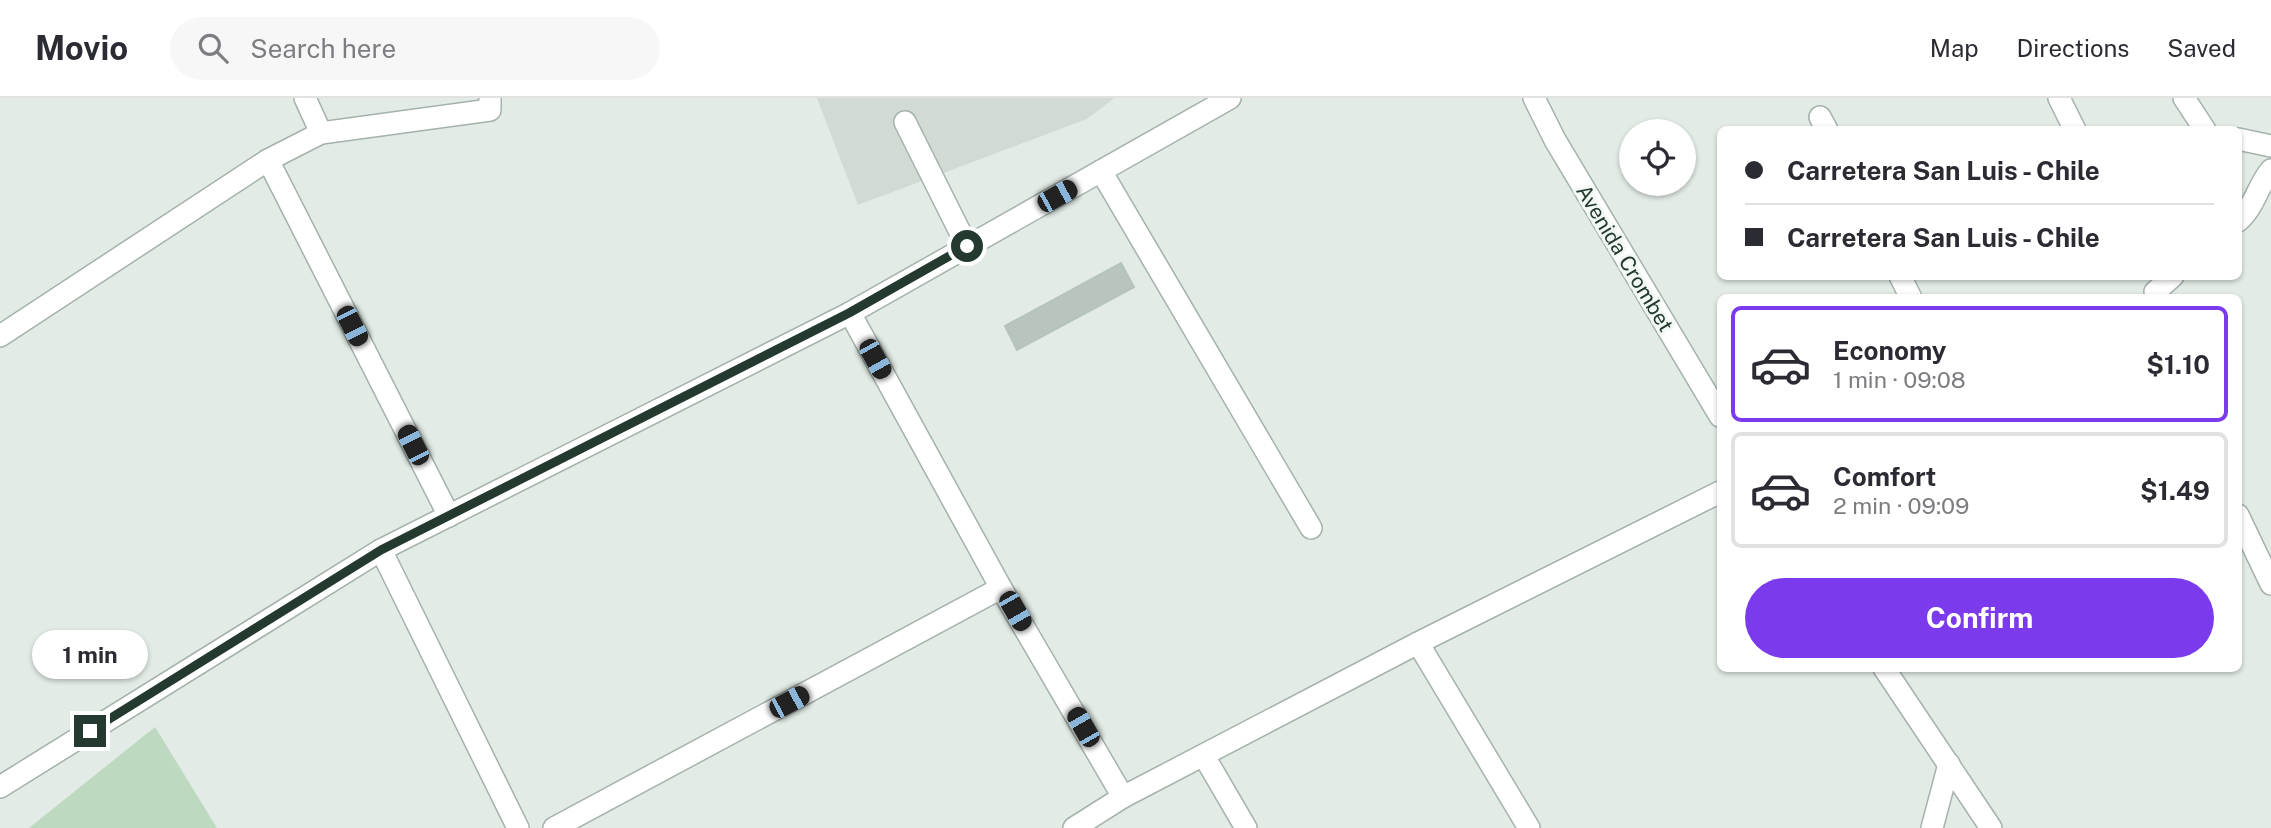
<!DOCTYPE html>
<meta charset="utf-8">
<style>
body{margin:0;font-family:"Public Sans",sans-serif;background:#f7f7f7;color:#2b2b33;height:100vh;display:flex;flex-direction:column;font-size:26px;white-space:nowrap}
*{box-sizing:border-box;margin:0}
p{font-size:23px;color:#7c7c81}
.icon{flex:none;width:38px;height:38px;fill:none;stroke:currentColor;stroke-width:2;stroke-linecap:round;stroke-linejoin:round}
.map{position:relative;flex:1;overflow:hidden}
.sheet{position:absolute;left:1717px;top:196px;width:525px;height:378px;display:flex;flex-direction:column;background:#fff;border-radius:10px;box-shadow:0 2px 5px #0004}
.sheet>*{flex:none}
.banner{position:absolute;left:1717px;top:28px;width:525px;height:154px;border-radius:10px;box-shadow:0 2px 5px #0004;display:grid;align-content:center;height:154px;padding:0 28px;background:#fff}
.fabs{position:absolute;left:1619px;top:21px;display:grid;gap:14px}
.fabs a{display:grid;place-items:center;width:77px;height:77px;border-radius:50%;background:#fff;box-shadow:0 2px 5px #0004;font-size:35px}
.end{position:absolute;width:32px;height:32px;margin:-16px;border:9px solid #243a30;background:#fff;box-shadow:0 0 0 4px #fff}
.from{border-radius:50%}
.bubble{position:absolute;height:49px;border-radius:24px;background:#fff;box-shadow:0 2px 5px #0004;font-size:23px;font-weight:700;line-height:49px;text-align:center}
.car{position:absolute;width:21px;height:42px;margin:-21px -10px;border-radius:9px;box-shadow:0 0 5px 2px #0007;background:linear-gradient(#222 24%,#8ab4d8 0 40%,#222 0 76%,#8ab4d8 0 86%,#222 0)}
.banner b{display:flex;align-items:center;gap:24px;height:66px;font-size:26px}
.banner b+b{border-top:2px solid #e1e1e2}
.banner i{width:18px;height:18px;background:#2b2b33}
ul{padding:12px 0 0;list-style:none}
li{display:flex;align-items:center;gap:21px;height:116px;margin:0 14px 10px;padding:0 14px;border:4px solid #e1e1e2;border-radius:10px}
li div{flex:1}
li b{display:block;font-size:26px}
li em{font-style:normal;font-weight:700}
li.on{border-color:#7c3aed}
li>.icon{width:63px;height:63px;stroke-width:1.5}
.button{display:flex;gap:14px;margin-top:auto;padding:14px 28px}
.button a{flex:1;height:80px;border-radius:42px;background:#7c3aed;color:#fff;font-size:28px;font-weight:700;line-height:80px;text-align:center}
header{display:flex;align-items:center;gap:42px;box-sizing:border-box;height:98px;padding:0 35px;background:#fff;border-bottom:2px solid #e1e1e2}
header strong{font-size:33px}
nav{display:flex;gap:38px;margin-inline-start:auto;font-size:24px}
.search{width:490px;height:63px;background:#f7f7f7;display:flex;align-items:center;gap:18px;box-sizing:border-box;padding:0 24px;border-radius:38px;color:#7c7c81;font-size:26px}
.map>svg:first-child{display:block}
</style>
<header>
<strong>Movio</strong>
<div class="search"><svg class="icon" aria-label="search" viewBox="0 0 24 24"><circle cx="10" cy="10" r="6"/><path d="M15 15l6 6"/></svg>Search here</div>
<nav><a>Map</a><a>Directions</a><a>Saved</a></nav>
</header>
<div class="map">
<svg width="2271" height="730" viewBox="0 0 2271 730">
<rect width="100%" height="100%" fill="#e2ebe5"/>
<!-- built -->
<path fill="#d1dad4" d="M 817,0 L 1114,0 L 1087,21 L 858,107 Z"/>
<!-- green -->
<path fill="#bdd9c0" d="M 155,629 L 217,730 L 29,730 Z"/>
<!-- building -->
<path fill="#b8c5be" stroke="#b5c4bb" stroke-width="2" d="M 1121,165 L 1134,189 L 1017,252 L 1005,228 Z"/>
<g fill="none" stroke-linecap="round" stroke-linejoin="round">
<defs>
<g id="minor">
<path d="M 305,0 L 321,35"/>
<path d="M 1534,0 L 1555,42 L 1720,318"/>
<path d="M 2059,0 L 2075,32"/>
<path d="M 2184,0 L 2205,32"/>
<path d="M 1820,19 L 1827,32"/>
<path d="M 905,24 L 967,148"/>
<path d="M 2238,41 L 2271,48"/>
<path d="M 268,62 L 449,418"/>
<path d="M 1101,73 L 1311,430"/>
<path d="M 2238,123 C 2254,110 2258,87 2271,72"/>
<path d="M 1900,178 L 1911,200"/>
<path d="M 2155,194 L 2173,178"/>
<path d="M 850,215 L 1001,490 L 1123,699"/>
<path d="M 0,238 L 268,62 L 321,35 L 490,12 L 490,0"/>
<path d="M 2238,417 L 2271,486"/>
<path d="M 381,452 L 518,730"/>
<path d="M 1418,545 L 1529,730"/>
<path d="M 1884,570 L 1991,730"/>
<path d="M 1204,658 L 1246,730"/>
<path d="M 0,689 L 381,452 L 850,215 L 1230,0"/>
<path d="M 554,730 L 1001,490"/>
<path d="M 1074,730 L 1123,699 L 1418,545 L 1720,394"/>
<path d="M 1932,730 L 1949,666"/>
</g>
</defs>
<!-- minor casing -->
<use href="#minor" stroke="#a5b2ab" stroke-width="24"/>
<!-- minor -->
<use href="#minor" stroke="#fff" stroke-width="21"/>
</g>
<g fill="none" stroke-linecap="round" stroke-linejoin="round">
<!-- route -->
<path stroke="#243a30" stroke-width="9" d="M 90,633 L 381,452 L 849,215 L 967,148"/>
</g>
<g text-anchor="middle" dominant-baseline="central" stroke-width="6" stroke-linejoin="round" paint-order="stroke">
<!-- street labels -->
<g font-size="21" fill="#243a30" stroke="#f2f8f4">
<text transform="translate(1625 160) rotate(59)">Avenida Crombet</text>
</g>
</g>
</svg>
<div class="fabs">
<a><svg class="icon" aria-label="locate" viewBox="0 0 24 24"><circle cx="12" cy="12" r="6"/><path d="M12 2v4M12 18v4M2 12h4M18 12h4"/></svg></a>
</div>
<i class="end from" style="left:967px;top:148px"></i>
<i class="end" style="left:90px;top:633px"></i>
<div class="bubble" style="left:32px;top:532px;width:116px">1 min</div>
<i class="car" style="left:1057px;top:98px;rotate:61deg"></i>
<i class="car" style="left:352px;top:228px;rotate:153deg"></i>
<i class="car" style="left:875px;top:261px;rotate:151deg"></i>
<i class="car" style="left:413px;top:347px;rotate:333deg"></i>
<i class="car" style="left:1015px;top:513px;rotate:150deg"></i>
<i class="car" style="left:789px;top:604px;rotate:62deg"></i>
<i class="car" style="left:1083px;top:629px;rotate:330deg"></i>
<div class="banner">
<b><i class="from"></i>Carretera San Luis - Chile</b>
<b><i></i>Carretera San Luis - Chile</b>
</div>
<section class="sheet">
<ul>
<li class="on"><svg class="icon" aria-label="car" viewBox="0 0 24 24"><path d="M5 17H2v-5l4-1 3-4h7l3 4 3 1v5h-3M9 17h6M6 11h13"/><circle cx="7" cy="17" r="2"/><circle cx="17" cy="17" r="2"/></svg><div><b>Economy</b><p>1 min · 09:08</p></div><em>$1.10</em></li>
<li><svg class="icon" aria-label="car" viewBox="0 0 24 24"><path d="M5 17H2v-5l4-1 3-4h7l3 4 3 1v5h-3M9 17h6M6 11h13"/><circle cx="7" cy="17" r="2"/><circle cx="17" cy="17" r="2"/></svg><div><b>Comfort</b><p>2 min · 09:09</p></div><em>$1.49</em></li>
</ul>
<div class="button"><a>Confirm</a></div>
</section>
</div>
